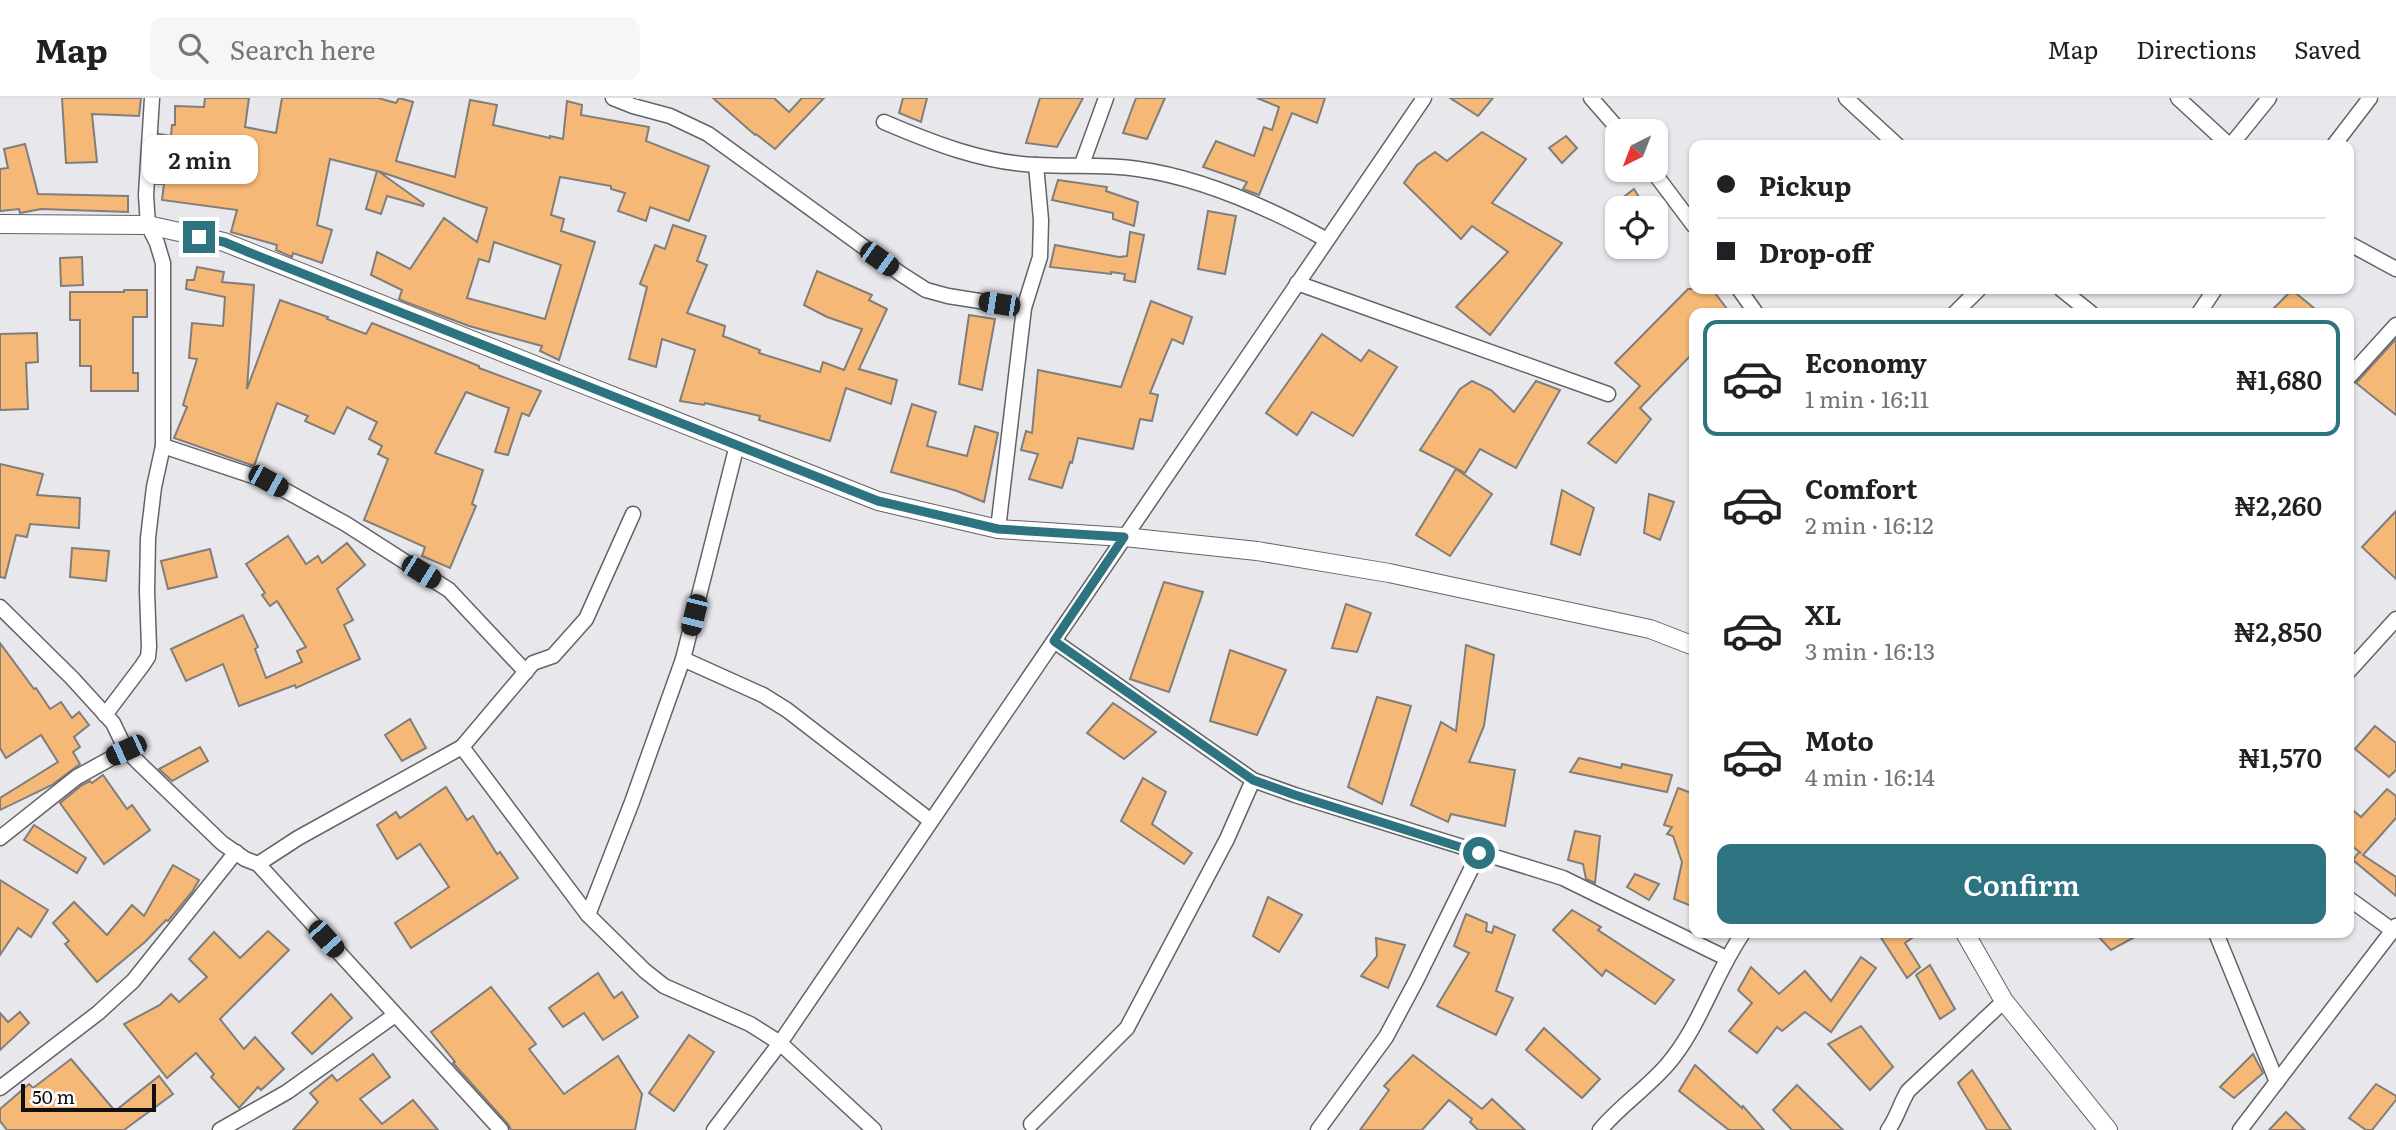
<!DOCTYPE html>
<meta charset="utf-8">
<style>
body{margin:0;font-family:Literata,serif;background:#f6f6f6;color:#202124;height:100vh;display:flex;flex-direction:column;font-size:26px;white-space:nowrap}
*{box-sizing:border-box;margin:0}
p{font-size:23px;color:#757577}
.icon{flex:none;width:38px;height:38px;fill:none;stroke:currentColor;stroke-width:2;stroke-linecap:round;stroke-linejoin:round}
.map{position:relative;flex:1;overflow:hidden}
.drawer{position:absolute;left:1689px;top:210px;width:665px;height:630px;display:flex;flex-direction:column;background:#fff;border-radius:14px;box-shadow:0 2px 5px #0004}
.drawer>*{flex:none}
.hud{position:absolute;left:1689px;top:42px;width:665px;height:154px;border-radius:14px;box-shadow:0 2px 5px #0004;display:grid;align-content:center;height:154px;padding:0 28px;background:#fff}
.needle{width:46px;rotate:222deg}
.controls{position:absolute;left:1605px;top:21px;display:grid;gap:14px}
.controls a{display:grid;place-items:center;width:63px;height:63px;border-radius:14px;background:#fff;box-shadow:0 2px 5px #0004;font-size:35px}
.scale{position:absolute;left:21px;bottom:18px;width:135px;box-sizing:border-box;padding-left:7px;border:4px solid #101012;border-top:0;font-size:19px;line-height:24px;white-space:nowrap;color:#101012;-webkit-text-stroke:5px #fff;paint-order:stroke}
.end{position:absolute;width:32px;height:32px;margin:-16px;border:9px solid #2d7480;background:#fff;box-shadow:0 0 0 4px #fff}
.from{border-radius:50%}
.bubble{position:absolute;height:49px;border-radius:14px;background:#fff;box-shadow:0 2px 5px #0004;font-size:23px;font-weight:600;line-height:49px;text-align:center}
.car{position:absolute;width:21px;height:42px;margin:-21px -10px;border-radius:9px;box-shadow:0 0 5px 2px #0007;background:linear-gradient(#222 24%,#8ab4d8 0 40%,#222 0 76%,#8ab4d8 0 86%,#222 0)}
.hud b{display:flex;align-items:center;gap:24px;height:66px;font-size:26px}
.hud b+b{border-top:2px solid #e0e0e0}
.hud i{width:18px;height:18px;background:#202124}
ul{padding:12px 0 0;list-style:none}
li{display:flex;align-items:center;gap:21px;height:116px;margin:0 14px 10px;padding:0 14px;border:4px solid transparent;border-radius:14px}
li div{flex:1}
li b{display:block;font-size:26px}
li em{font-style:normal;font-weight:600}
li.active{border-color:#2d7480}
li>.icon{width:63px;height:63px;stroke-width:1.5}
.button{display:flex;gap:14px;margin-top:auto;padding:14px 28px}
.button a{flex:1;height:80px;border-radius:14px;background:#2d7480;color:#fff;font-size:28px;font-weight:600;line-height:80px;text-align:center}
header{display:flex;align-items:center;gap:42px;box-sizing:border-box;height:98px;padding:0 35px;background:#fff;border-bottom:2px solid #e0e0e0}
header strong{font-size:33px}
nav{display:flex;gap:38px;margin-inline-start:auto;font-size:24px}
.search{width:490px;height:63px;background:#f6f6f6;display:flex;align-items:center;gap:18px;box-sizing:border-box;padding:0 24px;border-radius:14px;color:#757577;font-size:26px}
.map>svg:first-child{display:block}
</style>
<header>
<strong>Map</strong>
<div class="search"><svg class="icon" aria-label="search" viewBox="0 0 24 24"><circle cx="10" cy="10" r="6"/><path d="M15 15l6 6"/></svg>Search here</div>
<nav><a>Map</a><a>Directions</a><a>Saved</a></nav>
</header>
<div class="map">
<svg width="2396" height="1032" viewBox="0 0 2396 1032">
<rect width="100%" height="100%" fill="#e8e8ec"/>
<!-- building -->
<g fill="#f6b876" stroke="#807d7a" stroke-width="2" fill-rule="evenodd">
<path d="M 62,0 L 141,0 L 139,18 L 92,16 L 97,64 L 66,65 Z"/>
<path d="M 205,0 L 249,0 L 245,29 L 276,35 L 282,0 L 378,0 L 396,5 L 399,0 L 413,4 L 396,63 L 455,79 L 470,2 L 497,7 L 493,27 L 550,40 L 550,38 L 563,41 L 567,3 L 582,7 L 581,17 L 649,29 L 646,43 L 709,68 L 689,123 L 650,109 L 646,123 L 618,113 L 625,95 L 611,91 L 611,88 L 560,79 L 551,117 L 564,121 L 561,133 L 595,144 L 559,262 L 540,253 L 542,248 L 469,228 L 403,203 L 399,201 L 402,192 L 371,177 L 377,154 L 410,171 L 444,120 L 477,144 L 487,110 L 378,73 L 424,106 L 423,108 L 387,98 L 381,116 L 366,111 L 377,73 L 330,61 L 317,127 L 332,132 L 322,165 L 293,155 L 292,159 L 276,152 L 277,147 L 231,134 L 237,112 L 162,102 L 164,86 L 156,86 L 159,36 L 171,38 L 172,27 L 175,27 L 175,8 L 204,9 ZM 494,144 L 561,167 L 545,221 L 467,200 L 479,161 L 489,164 Z"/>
<path d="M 713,0 L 774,0 L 789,14 L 802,0 L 824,0 L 775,51 L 756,36 L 755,37 Z"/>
<path d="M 903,0 L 927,0 L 921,24 L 899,15 Z"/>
<path d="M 1040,0 L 1083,0 L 1057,49 L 1026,45 Z"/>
<path d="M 1136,0 L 1165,0 L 1147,41 L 1123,35 Z"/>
<path d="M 1257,0 L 1325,0 L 1317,25 L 1292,15 L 1259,97 L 1243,91 L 1247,84 L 1203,69 L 1216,43 L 1254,58 L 1264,29 L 1272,32 L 1279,9 Z"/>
<path d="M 1450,0 L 1493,0 L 1478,18 Z"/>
<path d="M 1482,34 L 1526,61 L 1492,105 L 1562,145 L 1490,237 L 1456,209 L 1508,154 L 1472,128 L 1461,141 L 1404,85 L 1417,67 L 1435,54 L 1447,63 Z"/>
<path d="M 1566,38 L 1577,50 L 1562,65 L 1549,50 Z"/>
<path d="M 25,46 L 38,96 L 128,98 L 128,114 L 41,111 L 20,115 L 19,111 L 0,113 L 0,71 L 8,70 L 4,51 Z"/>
<path d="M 1058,82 L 1107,89 L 1106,93 L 1138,104 L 1134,128 L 1113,121 L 1113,115 L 1052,102 Z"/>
<path d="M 1634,91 L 1646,110 L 1609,110 Z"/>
<path d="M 1208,113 L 1236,118 L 1225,176 L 1198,171 Z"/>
<path d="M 673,127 L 706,138 L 697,163 L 707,167 L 687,215 L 725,228 L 723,238 L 760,252 L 759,255 L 820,274 L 823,264 L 844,272 L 862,231 L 827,219 L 804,207 L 817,173 L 872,197 L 869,202 L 887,211 L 859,271 L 897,282 L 891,306 L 846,290 L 830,343 L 759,322 L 760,318 L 705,305 L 704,307 L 680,303 L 695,252 L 662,241 L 656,269 L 629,261 L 647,189 L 640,186 L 655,147 L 665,151 Z"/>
<path d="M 1130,134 L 1144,137 L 1135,184 L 1124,182 L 1125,176 L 1111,174 L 1111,176 L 1050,169 L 1055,147 L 1119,159 L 1127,158 Z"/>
<path d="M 82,159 L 83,187 L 61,188 L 60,160 Z"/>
<path d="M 197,169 L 224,174 L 222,184 L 254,187 L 247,291 L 280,202 L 328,219 L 327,221 L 366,236 L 372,225 L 479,268 L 479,270 L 541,293 L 529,318 L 522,315 L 508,357 L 495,354 L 509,310 L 466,294 L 435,355 L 483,372 L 472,406 L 476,408 L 450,470 L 422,458 L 425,449 L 364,422 L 388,361 L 378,356 L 382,348 L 369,341 L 377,324 L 347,309 L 334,336 L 305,323 L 308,318 L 277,305 L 254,368 L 174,340 L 187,309 L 183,307 L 197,261 L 189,260 L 192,225 L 223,228 L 225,199 L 186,191 L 187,182 L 194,182 Z"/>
<path d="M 1688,191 L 1712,191 L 1730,215 L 1694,215 L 1694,254 L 1640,310 L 1651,321 L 1616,365 L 1588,345 L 1640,288 L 1615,265 Z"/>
<path d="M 124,192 L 147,192 L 147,219 L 133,219 L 133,275 L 138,275 L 138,293 L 91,293 L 91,268 L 80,268 L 80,222 L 70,222 L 70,194 L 124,194 Z"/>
<path d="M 2292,192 L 2320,215 L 2269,215 Z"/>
<path d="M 1151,203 L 1192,219 L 1183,246 L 1172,241 L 1150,295 L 1158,297 L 1152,323 L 1140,321 L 1133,351 L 1078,340 L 1072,365 L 1070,364 L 1062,390 L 1029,381 L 1038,356 L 1021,352 L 1026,333 L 1032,335 L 1038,272 L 1121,289 Z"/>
<path d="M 969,217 L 995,221 L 982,292 L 959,286 Z"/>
<path d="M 37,235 L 38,264 L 26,265 L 28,311 L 0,312 L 0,236 Z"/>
<path d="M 1322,236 L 1361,263 L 1369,252 L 1397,269 L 1353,338 L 1312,314 L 1297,337 L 1266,315 Z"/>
<path d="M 2396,241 L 2396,317 L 2356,285 Z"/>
<path d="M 1472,283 L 1491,292 L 1514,314 L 1536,283 L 1560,292 L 1516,370 L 1480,351 L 1465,375 L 1420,352 L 1460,291 Z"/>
<path d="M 912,306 L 936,314 L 927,348 L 967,358 L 975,328 L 998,335 L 984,404 L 957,393 L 891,374 Z"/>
<path d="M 0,366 L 43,376 L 37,397 L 80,400 L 79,430 L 30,426 L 27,439 L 16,437 L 5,480 L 0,479 Z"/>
<path d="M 1456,371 L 1492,396 L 1450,458 L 1416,437 Z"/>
<path d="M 1562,392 L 1594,410 L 1580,457 L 1551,446 Z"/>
<path d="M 1649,396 L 1674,404 L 1660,442 L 1644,435 Z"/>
<path d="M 2396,413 L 2396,481 L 2362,449 Z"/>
<path d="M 288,438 L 306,466 L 318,458 L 322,465 L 347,445 L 365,467 L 337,491 L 353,522 L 344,527 L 360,561 L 296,590 L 295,587 L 239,608 L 223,566 L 186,583 L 171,551 L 243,517 L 258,549 L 255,551 L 266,580 L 302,564 L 297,553 L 306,549 L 277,503 L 270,508 L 262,497 L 265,495 L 246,466 Z"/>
<path d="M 72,450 L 109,453 L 106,483 L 70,479 Z"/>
<path d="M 210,451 L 217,479 L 168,491 L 161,463 Z"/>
<path d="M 1164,484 L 1203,494 L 1169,594 L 1130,581 Z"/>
<path d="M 1346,506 L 1371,515 L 1357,554 L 1332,550 Z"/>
<path d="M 0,545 L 34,591 L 36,590 L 50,611 L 61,604 L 72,620 L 79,614 L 89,627 L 74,639 L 80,649 L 73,654 L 80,666 L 52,687 L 0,712 L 0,700 L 58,664 L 41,637 L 6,660 L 0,650 Z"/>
<path d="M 1466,547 L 1494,557 L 1484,628 L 1469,664 L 1515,672 L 1505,728 L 1451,716 L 1448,724 L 1411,707 L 1441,624 L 1456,633 Z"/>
<path d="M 1230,552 L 1286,572 L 1257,637 L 1210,623 Z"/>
<path d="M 1377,599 L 1411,608 L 1382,706 L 1348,689 Z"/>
<path d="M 1113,605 L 1156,634 L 1124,661 L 1087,635 Z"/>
<path d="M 410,621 L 426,650 L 402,663 L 385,637 Z"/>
<path d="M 2375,628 L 2396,645 L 2396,672 L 2389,679 L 2355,651 Z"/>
<path d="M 200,649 L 208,663 L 172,683 L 159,671 Z"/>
<path d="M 1579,660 L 1621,670 L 1622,666 L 1672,677 L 1667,694 L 1570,674 Z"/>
<path d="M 103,677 L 127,711 L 132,707 L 150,732 L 104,766 L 60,705 L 82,687 L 90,683 L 92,685 Z"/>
<path d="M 1143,680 L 1166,694 L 1152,726 L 1192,755 L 1184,766 L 1121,723 Z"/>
<path d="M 446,689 L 467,722 L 473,718 L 497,756 L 500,754 L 518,780 L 411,850 L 395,825 L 449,789 L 420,746 L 397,761 L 377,727 L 396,714 L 400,720 Z"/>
<path d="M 1678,690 L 1694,696 L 1694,809 L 1674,801 L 1682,764 L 1673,738 L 1667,736 L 1672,729 L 1664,727 Z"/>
<path d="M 2387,691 L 2396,698 L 2396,720 L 2363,757 L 2396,779 L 2396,798 L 2353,762 L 2359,754 L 2361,755 L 2348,745 L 2348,708 L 2361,719 Z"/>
<path d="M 34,727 L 86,760 L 77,775 L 24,742 Z"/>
<path d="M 1575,733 L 1600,738 L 1595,785 L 1586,781 L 1583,766 L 1568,762 Z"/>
<path d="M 173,767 L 199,782 L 192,794 L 168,823 L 166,822 L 145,844 L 97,884 L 65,846 L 69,843 L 53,825 L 74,804 L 107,837 L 132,807 L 144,818 Z"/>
<path d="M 1635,776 L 1659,786 L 1649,802 L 1627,789 Z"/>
<path d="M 0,782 L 48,812 L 31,839 L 18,830 L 0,857 Z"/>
<path d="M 1268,799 L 1302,817 L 1279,854 L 1253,838 Z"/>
<path d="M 1572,812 L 1601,829 L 1598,832 L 1674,882 L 1655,906 L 1606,872 L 1602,878 L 1553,832 Z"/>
<path d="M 1466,816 L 1487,825 L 1486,833 L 1492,835 L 1494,828 L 1515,837 L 1496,893 L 1513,900 L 1496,937 L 1437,908 L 1469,855 L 1454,848 Z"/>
<path d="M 268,833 L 289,852 L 220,921 L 244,951 L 255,939 L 284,971 L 261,992 L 258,989 L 239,1010 L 211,979 L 214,976 L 196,955 L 167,980 L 124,926 L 160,907 L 171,896 L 179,904 L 207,879 L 189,861 L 214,834 L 240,860 Z"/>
<path d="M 1878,835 L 1919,835 L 1905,845 L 1920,869 L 1907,880 Z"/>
<path d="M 2095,835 L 2142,835 L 2111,852 Z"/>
<path d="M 1376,840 L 1405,847 L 1388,890 L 1361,878 L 1377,858 Z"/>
<path d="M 1861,859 L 1876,870 L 1831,934 L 1805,914 L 1782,933 L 1777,929 L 1757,955 L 1729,933 L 1752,905 L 1738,892 L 1751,869 L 1779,896 L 1805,873 L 1831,903 Z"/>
<path d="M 1930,867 L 1955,911 L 1940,921 L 1916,877 Z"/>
<path d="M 598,875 L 614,900 L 622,894 L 638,919 L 603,942 L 584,915 L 563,929 L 549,910 Z"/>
<path d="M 491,889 L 536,946 L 529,951 L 564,996 L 618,958 L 642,996 L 635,1032 L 511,1032 L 508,1026 L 453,965 L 455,964 L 431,934 Z"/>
<path d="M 331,896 L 352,920 L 312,956 L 292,935 Z"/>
<path d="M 20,914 L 29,925 L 0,952 L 0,915 L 8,924 Z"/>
<path d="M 1861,928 L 1893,969 L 1870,992 L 1828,946 Z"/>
<path d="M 1544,930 L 1600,981 L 1582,1000 L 1526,952 Z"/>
<path d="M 689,937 L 714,954 L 674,1013 L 649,995 Z"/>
<path d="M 373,956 L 390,979 L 360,1001 L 382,1026 L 413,1002 L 438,1032 L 293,1032 L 318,1004 L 310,995 L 332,977 L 337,983 Z"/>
<path d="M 2253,956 L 2263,975 L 2234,1000 L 2220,989 Z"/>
<path d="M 1413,957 L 1482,1011 L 1492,1001 L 1525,1032 L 1478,1032 L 1470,1024 L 1472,1021 L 1449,1002 L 1422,1032 L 1360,1032 L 1389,992 L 1384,988 Z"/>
<path d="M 71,961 L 115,1013 L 159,978 L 173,996 L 124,1032 L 7,1032 L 0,1023 L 0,1011 L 29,986 L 33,990 Z"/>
<path d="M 1695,967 L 1742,1010 L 1743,1008 L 1764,1032 L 1729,1032 L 1679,993 Z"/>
<path d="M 1972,972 L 2011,1032 L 1987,1032 L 1958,985 Z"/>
<path d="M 2376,986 L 2396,998 L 2396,1002 L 2372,1032 L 2366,1032 L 2349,1020 Z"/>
<path d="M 1797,987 L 1843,1032 L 1792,1032 L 1773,1012 Z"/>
<path d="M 2286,1014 L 2305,1032 L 2269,1032 Z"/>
</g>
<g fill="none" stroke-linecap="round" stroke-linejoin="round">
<defs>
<g id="minor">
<path d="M 613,0 L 633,8 L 670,18 L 708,36 L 901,176 L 926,192 L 948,198 L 1024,210"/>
<path d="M 1591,0 L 1620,33"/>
<path d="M 1846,0 L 1897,47"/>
<path d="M 2178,0 L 2229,47"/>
<path d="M 884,24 C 933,45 984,65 1037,67 C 1071,69 1104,66 1138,71 C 1202,80 1271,111 1327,142"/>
<path d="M 2231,47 L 2269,0"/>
<path d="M 2334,47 L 2370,0"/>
<path d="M 1082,66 L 1106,0"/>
<path d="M 1652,72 L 1694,128"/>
<path d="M 2348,145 L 2396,171"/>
<path d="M 1297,185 L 1608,296"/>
<path d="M 1739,191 L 1756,215"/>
<path d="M 2061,191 L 2091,215"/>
<path d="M 1955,215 L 1979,191"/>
<path d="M 2199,215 L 2215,191"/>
<path d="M 2348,280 L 2396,227"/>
<path d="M 163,348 L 268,383 L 346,426 L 449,492 L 526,574"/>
<path d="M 998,431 L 1024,210 L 1040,159 L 1041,122 L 1036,67"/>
<path d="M 0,509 L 72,580 L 113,625 L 126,652 L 140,666 L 222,745 L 245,761 L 258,766 L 501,1032"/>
<path d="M 1054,543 L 1253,682 L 1295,697 L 1563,780 L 1726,860"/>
<path d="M 683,561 L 763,597 L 787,612 L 931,723"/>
<path d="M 2348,574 L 2396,521"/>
<path d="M 105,617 L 142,568 L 148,559 L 149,549 L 147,493 L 148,440 L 154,389 L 163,348 L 163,165 L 157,145 L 148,127 L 146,97 L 152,0"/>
<path d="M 462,649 L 588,817 L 645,873 L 664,888 L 750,926 L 780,945 L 874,1032"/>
<path d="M 0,740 L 77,679 L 126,652"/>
<path d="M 258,766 L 298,740 L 462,649 L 533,565 L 553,558 L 586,521 L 633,416"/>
<path d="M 2348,800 L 2392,832"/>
<path d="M 588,817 L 632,704 L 683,561 L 737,347"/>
<path d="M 2216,835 L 2277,984"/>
<path d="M 0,990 L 98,915 L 133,883 L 236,754"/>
<path d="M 1031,1026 L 1127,930 L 1227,741 L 1253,682"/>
<path d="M 220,1032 L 287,994 L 395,917"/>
<path d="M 714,1032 L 780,945 L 1424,0"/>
<path d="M 1318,1032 L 1386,939 L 1416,883 L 1479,755"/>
<path d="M 1600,1032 C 1620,1008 1646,991 1667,967 C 1700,929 1714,877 1743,835"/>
<path d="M 1888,1032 C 1897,1020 1900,1006 1908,993 L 2004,903"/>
<path d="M 2240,1032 L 2396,828"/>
</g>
<g id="tertiary">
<path d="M 0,126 L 148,127 L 224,144 L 878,403 L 998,431 L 1124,439 L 1257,453 L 1389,475 L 1650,531 L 1694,548"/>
<path d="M 1965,835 L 2004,903 L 2108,1032"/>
</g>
</defs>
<!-- minor casing -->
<use href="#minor" stroke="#636367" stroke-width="17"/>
<!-- tertiary casing -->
<use href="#tertiary" stroke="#636367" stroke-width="20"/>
<!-- minor -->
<use href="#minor" stroke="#fff" stroke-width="14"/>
<!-- tertiary -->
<use href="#tertiary" stroke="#fff" stroke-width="18"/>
</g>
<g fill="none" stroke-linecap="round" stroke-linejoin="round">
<!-- route -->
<path stroke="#2d7480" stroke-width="9" d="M 199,139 L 224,144 L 248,154 L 878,403 L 998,431 L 1124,439 L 1054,543 L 1253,682 L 1295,697 L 1479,755"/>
</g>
</svg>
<div class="controls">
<a><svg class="needle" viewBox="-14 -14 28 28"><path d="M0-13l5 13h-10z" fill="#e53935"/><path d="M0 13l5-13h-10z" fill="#757577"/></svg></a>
<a><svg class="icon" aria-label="locate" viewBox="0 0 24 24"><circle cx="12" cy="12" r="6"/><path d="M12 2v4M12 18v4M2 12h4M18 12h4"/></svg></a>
</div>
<div class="scale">50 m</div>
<i class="end from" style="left:1479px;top:755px"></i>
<i class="end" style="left:199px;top:139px"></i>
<div class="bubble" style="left:142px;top:37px;width:116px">2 min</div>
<i class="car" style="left:879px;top:161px;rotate:126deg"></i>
<i class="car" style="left:999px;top:206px;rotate:279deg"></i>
<i class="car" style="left:268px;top:383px;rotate:119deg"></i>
<i class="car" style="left:421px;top:474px;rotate:122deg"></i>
<i class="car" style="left:694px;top:517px;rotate:194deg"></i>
<i class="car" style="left:126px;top:652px;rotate:245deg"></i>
<i class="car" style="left:326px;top:841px;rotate:138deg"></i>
<div class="hud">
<b><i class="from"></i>Pickup</b>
<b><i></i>Drop-off</b>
</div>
<section class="drawer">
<ul>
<li class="active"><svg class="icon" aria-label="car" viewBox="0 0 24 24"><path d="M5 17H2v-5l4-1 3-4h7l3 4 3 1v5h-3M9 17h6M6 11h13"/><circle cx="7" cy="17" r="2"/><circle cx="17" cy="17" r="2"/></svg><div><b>Economy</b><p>1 min · 16:11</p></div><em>₦1,680</em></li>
<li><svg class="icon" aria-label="car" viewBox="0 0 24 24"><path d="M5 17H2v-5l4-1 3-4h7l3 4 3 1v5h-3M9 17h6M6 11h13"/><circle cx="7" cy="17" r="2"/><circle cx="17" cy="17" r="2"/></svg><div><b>Comfort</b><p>2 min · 16:12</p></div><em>₦2,260</em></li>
<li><svg class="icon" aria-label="car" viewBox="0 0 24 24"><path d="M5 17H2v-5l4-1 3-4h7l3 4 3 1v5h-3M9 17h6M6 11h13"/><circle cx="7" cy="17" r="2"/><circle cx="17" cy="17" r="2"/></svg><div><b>XL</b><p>3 min · 16:13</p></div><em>₦2,850</em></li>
<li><svg class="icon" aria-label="car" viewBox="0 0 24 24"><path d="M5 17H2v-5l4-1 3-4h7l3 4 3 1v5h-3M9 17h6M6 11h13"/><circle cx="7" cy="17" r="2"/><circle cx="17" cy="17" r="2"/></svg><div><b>Moto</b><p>4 min · 16:14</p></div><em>₦1,570</em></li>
</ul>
<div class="button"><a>Confirm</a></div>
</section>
</div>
